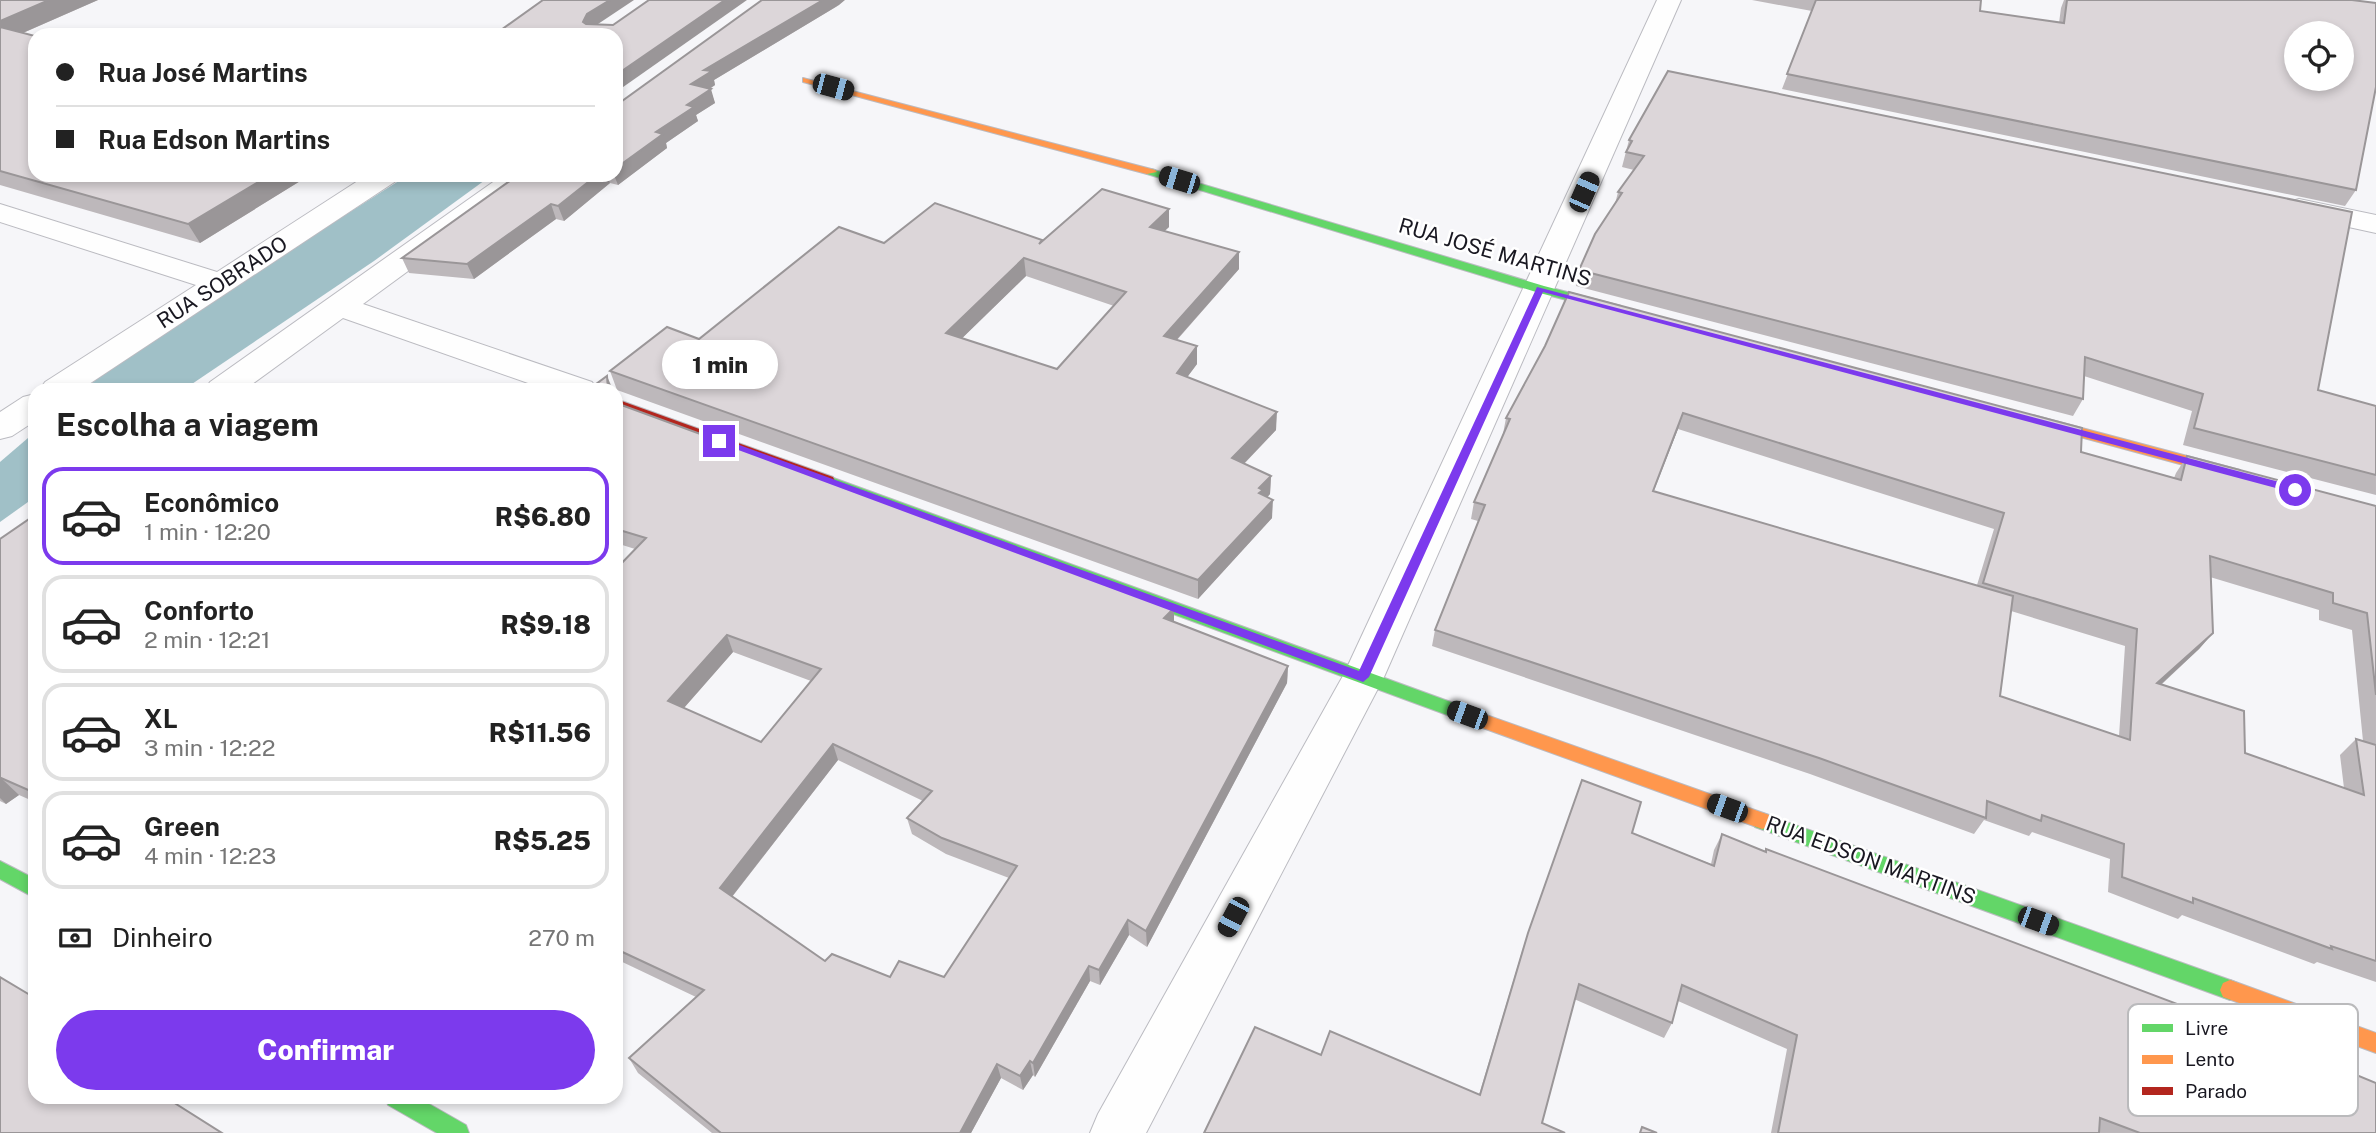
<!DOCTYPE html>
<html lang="pt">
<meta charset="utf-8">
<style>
body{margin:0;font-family:"Public Sans",sans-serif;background:#f2f2f2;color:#222;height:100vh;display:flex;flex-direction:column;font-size:26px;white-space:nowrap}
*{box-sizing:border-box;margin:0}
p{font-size:23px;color:#767676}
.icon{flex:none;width:38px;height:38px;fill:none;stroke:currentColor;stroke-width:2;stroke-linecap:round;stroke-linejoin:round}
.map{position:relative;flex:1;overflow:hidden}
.drawer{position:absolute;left:28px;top:383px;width:595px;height:721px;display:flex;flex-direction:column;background:#fff;border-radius:21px;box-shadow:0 4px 10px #0003}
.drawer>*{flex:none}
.banner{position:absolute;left:28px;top:28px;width:595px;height:154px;border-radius:21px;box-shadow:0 4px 10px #0003;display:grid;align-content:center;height:154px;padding:0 28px;background:#fff}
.fabs{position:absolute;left:2284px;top:21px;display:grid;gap:14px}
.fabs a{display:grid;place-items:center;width:70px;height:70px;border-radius:50%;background:#fff;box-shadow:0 4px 10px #0003;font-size:35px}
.end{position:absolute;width:32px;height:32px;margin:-16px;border:9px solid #7c3aed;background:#fff;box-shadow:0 0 0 4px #fff}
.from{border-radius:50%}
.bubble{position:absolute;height:49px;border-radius:24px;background:#fff;box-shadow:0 4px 10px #0003;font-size:23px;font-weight:800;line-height:49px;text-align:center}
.car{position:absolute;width:21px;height:42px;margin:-21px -10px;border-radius:9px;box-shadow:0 0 5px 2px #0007;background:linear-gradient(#222 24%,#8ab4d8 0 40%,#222 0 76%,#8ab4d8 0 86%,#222 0)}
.banner b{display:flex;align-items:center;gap:24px;height:66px;font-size:26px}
.banner b+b{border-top:2px solid #e0e0e0}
.banner i{width:18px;height:18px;background:#222}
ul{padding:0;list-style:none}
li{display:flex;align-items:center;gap:21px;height:98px;margin:0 14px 10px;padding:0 14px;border:4px solid #e0e0e0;border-radius:21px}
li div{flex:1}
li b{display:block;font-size:26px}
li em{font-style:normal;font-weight:800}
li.current{border-color:#7c3aed}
li>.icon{width:63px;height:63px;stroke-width:1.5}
h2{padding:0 28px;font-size:32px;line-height:84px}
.pay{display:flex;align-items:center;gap:18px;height:77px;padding:0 28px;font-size:26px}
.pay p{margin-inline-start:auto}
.button{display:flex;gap:14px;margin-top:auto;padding:14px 28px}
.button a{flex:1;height:80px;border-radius:42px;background:#7c3aed;color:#fff;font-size:28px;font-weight:800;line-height:80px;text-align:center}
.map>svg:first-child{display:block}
</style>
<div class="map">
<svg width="2376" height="1133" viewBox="0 0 2376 1133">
<rect width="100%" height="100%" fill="#f6f6f9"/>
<!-- water -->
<g fill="#a0c0c7">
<path d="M 408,175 L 492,175 L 374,261 L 183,390 L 84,390 L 124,356 Z"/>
<path d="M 35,432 L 35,497 L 0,522 L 0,462 Z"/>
</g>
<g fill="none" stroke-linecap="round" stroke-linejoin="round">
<defs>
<g id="street">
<path d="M 1657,0 L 1681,0 L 1384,677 L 1146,1133 L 1090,1133 L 1098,1114 L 1344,674 Z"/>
<path d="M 367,175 L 400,175 L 396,181 L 80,390 L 40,390 L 45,382 L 196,285 L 0,222 L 0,204 L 217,272 Z"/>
<path d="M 503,175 L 535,175 L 531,181 L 363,304 L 592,382 L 597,390 L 548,390 L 343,318 L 244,390 L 205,390 L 210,382 Z"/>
<path d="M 2299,199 L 2376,215 L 2376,233 L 2289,214 L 2285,208 L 2289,202 Z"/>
<path d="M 35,394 L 35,421 L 12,436 L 0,439 L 0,412 L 23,397 Z"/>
</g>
<g id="fast">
<path d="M 1151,169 L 1544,286 L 1621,306 L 1622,309 L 1616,313 L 1536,292 L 1147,174 L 1145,172 Z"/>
<path d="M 828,476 L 1481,713 L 1484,718 L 1481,723 L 1475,725 L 1469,723 L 823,485 L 821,481 Z"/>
<path d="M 1762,813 L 2230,980 L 2237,983 L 2240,990 L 2237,997 L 2230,1000 L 1755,827 L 1753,821 L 1755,815 Z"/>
<path d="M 0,861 L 35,879 L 35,898 L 0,879 Z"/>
<path d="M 385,1097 L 417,1097 L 466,1125 L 469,1133 L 437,1133 L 388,1105 Z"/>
</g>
<g id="slow">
<path d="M 803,78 L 1155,170 L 1157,172 L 1147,174 L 803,82 Z"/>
<path d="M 2033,415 L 2240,470 L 2242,474 L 2235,479 L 2028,423 L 2026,420 Z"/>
<path d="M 1475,711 L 1769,815 L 1771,821 L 1769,827 L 1762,829 L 1469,723 L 1466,718 L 1469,713 Z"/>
<path d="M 2230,980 L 2376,1033 L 2376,1053 L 2223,997 L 2220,990 L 2223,983 Z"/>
</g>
<path id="jam" d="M 616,399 L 833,477 L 835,481 L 833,485 L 823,485 L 616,408 Z"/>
</defs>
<!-- street casing -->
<use href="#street" stroke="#bbbbc1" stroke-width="2"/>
<!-- fast casing -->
<use href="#fast" stroke="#bbbbc1" stroke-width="2"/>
<!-- slow casing -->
<use href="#slow" stroke="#bbbbc1" stroke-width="2"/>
<!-- jam casing -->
<use href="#jam" stroke="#bbbbc1" stroke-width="2"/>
<!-- street -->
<use href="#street" fill="#fefefe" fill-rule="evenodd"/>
<!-- fast -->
<use href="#fast" fill="#63d668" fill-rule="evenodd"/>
<!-- slow -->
<use href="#slow" fill="#ff974d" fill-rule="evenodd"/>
<!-- jam -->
<use href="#jam" fill="#b3261e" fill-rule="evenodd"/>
</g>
<!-- wall -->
<g fill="#bdb8bb" fill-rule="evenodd">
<path d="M 0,0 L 98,0 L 23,33 L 35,175 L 310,175 L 200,243 L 0,185 Z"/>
<path d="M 1752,0 L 1981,0 L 1980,11 L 2059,23 L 2061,8 L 2064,0 L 2067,0 L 2356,190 L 2345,206 L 1782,89 L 1812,11 Z"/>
<path d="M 839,5 L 714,80 L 715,85 L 710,89 L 715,103 L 696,115 L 698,121 L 666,143 L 667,148 L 618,185 L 610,183 L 564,221 L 556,219 L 474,279 L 409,273 L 402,258 L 518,175 L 616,175 L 622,101 Z"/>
<path d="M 1629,140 L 2318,390 L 2376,406 L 2376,495 L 2183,445 L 2192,411 L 2084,376 L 2083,399 L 2073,416 L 1576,286 L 1579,270 L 1615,204 L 1618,192 L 1634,170 L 1622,167 Z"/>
<path d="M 1169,227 L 1164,231 L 1239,269 L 1177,340 L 1197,346 L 1197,364 L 1187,377 L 1276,430 L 1244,464 L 1271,476 L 1270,494 L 1267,497 L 1272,518 L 1198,599 L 617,390 L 610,371 L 699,339 L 884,243 L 1042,240 ZM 1026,276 L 1114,306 L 1057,369 L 962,338 Z"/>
<path d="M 1545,346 L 2081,452 L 2174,478 L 2176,473 L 2187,456 L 2376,506 L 2376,982 L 2317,962 L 2314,964 L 2182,915 L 2178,919 L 2108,892 L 2110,859 L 2032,832 L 2029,836 L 1984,820 L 1974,834 L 1810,774 L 1432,646 L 1435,630 L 1478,521 L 1471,519 L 1474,502 L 1503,434 L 1506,418 ZM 1678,429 L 1994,529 L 1977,585 L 1654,491 ZM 2210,577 L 2319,610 L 2319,620 L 2352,630 L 2363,741 L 2356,739 L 2340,755 L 2344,788 L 2245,753 L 2161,685 L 2199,649 L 2213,633 ZM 2011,611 L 2125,646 L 2119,736 L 2000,696 Z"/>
<path d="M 616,403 L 1288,666 L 1287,683 L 1147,947 L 1129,935 L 1100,985 L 1090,981 L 1035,1077 L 1033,1075 L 1023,1090 L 1001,1078 L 971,1133 L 712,1133 L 638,1073 L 629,1058 L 696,997 L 616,959 L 616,569 L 635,549 L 616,543 ZM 733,652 L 811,681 L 761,742 L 684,708 ZM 838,760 L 923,801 L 907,818 L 912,834 L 946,854 L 1009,878 L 944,977 L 890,977 L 825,961 L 732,897 Z"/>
<path d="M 35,515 L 35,802 L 19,795 L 6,804 L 0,801 L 0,539 Z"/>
<path d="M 1582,780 L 1632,833 L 1711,864 L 1714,850 L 1722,834 L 1764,851 L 1766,849 L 2376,1133 L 1771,1133 L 1787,1049 L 1678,1001 L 1672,1023 L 1664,1038 L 1574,999 L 1542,1123 L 1321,1055 L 1479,1095 L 1523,948 Z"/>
</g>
<!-- shaded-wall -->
<g fill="#9a9698">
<path d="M 49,0 L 98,0 L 2,42 L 0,40 L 0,21 Z"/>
<path d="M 610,0 L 634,0 L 592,28 L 583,22 L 587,14 Z"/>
<path d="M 725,0 L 747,0 L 616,92 L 616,75 Z"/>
<path d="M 823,0 L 845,0 L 839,5 L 714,80 L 715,85 L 695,98 L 691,84 L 704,70 Z"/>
<path d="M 711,89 L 715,103 L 696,115 L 698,121 L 666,143 L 667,148 L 618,185 L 614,175 L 616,175 L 616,168 L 687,105 Z"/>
<path d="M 270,175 L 310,175 L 200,243 L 188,224 Z"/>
<path d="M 597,175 L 607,175 L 610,183 L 564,221 L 558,206 Z"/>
<path d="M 551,204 L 556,219 L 474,279 L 467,264 Z"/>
<path d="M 1169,209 L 1169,227 L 1150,245 L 1150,227 Z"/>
<path d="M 1239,252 L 1239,269 L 1164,354 L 1164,336 Z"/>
<path d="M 1024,258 L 1026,276 L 949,351 L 946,333 Z"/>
<path d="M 1197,346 L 1197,364 L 1177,391 L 1177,373 Z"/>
<path d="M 607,376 L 613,390 L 608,390 Z"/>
<path d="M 1277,412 L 1276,430 L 1231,477 L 1232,458 Z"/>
<path d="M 1683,413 L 1678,429 L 1647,507 L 1653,491 Z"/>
<path d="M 1271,476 L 1270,494 L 1262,503 L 1258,512 L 1259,488 Z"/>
<path d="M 1273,500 L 1272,518 L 1198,599 L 1198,580 Z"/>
<path d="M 1174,608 L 1174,625 L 1164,618 Z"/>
<path d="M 2213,633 L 2199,649 L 2144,700 L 2157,683 Z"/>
<path d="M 727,635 L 733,652 L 675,718 L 668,701 Z"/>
<path d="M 1288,666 L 1287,683 L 1147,947 L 1146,931 Z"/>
<path d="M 833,744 L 838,760 L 727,903 L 720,888 Z"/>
<path d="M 1,778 L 19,795 L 6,804 L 0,798 L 0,779 Z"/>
<path d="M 1128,920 L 1129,935 L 1100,985 L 1099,970 Z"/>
<path d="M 1089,966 L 1090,981 L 1035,1077 L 1033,1063 Z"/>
<path d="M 1030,1061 L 1033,1075 L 1023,1090 L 1020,1076 Z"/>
<path d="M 997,1064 L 1001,1078 L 971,1133 L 960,1133 Z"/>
</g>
<!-- building -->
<g fill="#dcd6d9" stroke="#9a9698" stroke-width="2" fill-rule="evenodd">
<path d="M 0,0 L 49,0 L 0,21 Z"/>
<path d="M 543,0 L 610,0 L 587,14 L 583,22 L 586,24 L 613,25 L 649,0 L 725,0 L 616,75 L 616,35 L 494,35 Z"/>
<path d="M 762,0 L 823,0 L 704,70 L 712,71 L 691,84 L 711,89 L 687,105 L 694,107 L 656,132 L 663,134 L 616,168 L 616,102 L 622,101 Z"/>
<path d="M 1816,0 L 1981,0 L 1980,11 L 2064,23 L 2067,0 L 2352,0 L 2376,3 L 2376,87 L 2356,190 L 1787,74 ZM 2296,33 L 2342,33 L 2342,79 L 2296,79 Z"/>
<path d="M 0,27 L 35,36 L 35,175 L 270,175 L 188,224 L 0,171 Z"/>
<path d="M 1668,71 L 2352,212 L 2318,390 L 2376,406 L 2376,475 L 2194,428 L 2203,394 L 2085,357 L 2083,399 L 1579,270 L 1595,234 L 1622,193 L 1618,192 L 1644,156 L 1626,152 L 1632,141 L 1629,140 Z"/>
<path d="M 518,175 L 597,175 L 558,206 L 551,204 L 467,264 L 402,258 Z"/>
<path d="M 1102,189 L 1169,209 L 1150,227 L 1239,252 L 1164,336 L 1197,346 L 1177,373 L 1277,412 L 1232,458 L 1271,476 L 1259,488 L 1263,490 L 1259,493 L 1273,500 L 1198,580 L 610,371 L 667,327 L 699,339 L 839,227 L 884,243 L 935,203 L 1042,240 L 1039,244 ZM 1024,258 L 1126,292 L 1057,369 L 946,333 Z"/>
<path d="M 1569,292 L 2082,428 L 2081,452 L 2181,480 L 2187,456 L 2376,506 L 2376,695 L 2367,613 L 2333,603 L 2333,593 L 2210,556 L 2213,633 L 2157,683 L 2244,711 L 2245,753 L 2364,795 L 2356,739 L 2376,745 L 2376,961 L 2331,946 L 2332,949 L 2193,898 L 2193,903 L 2122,877 L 2124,844 L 2042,815 L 2041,821 L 1987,801 L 1986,818 L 1819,758 L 1435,630 L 1485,505 L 1474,502 L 1510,419 L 1506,418 L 1545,346 ZM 1683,413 L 2004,513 L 1983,583 L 2137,629 L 2130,740 L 2000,696 L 2013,596 L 1653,491 Z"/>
<path d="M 607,376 L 608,390 L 588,390 Z"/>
<path d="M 451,385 L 468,390 L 444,390 Z"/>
<path d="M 616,403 L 1174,608 L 1164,618 L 1288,666 L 1146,931 L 1128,920 L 1099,970 L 1089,966 L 1033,1063 L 1030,1061 L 1020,1076 L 997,1064 L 960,1133 L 721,1133 L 629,1058 L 704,990 L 616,949 L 616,569 L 646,538 L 616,529 ZM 727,635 L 821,669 L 761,742 L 668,701 ZM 833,744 L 932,791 L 907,818 L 942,838 L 1017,866 L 944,977 L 899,961 L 890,977 L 832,954 L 825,961 L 720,888 Z"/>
<path d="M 35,515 L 35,793 L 1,778 L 0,779 L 0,539 Z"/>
<path d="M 1582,780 L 1641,802 L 1632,833 L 1714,866 L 1722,834 L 1766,852 L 1766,849 L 2262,1036 L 2376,1083 L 2376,1133 L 2140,1133 L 2100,1118 L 2099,1133 L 1778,1133 L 1797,1035 L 1682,985 L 1672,1023 L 1579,984 L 1542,1123 L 1565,1133 L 1204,1133 L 1255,1027 L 1321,1055 L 1330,1031 L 1480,1095 L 1528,933 Z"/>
<path d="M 0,977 L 35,998 L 35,1097 L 165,1097 L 222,1133 L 0,1133 Z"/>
<path d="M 1642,1127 L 1657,1133 L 1640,1133 Z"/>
</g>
<!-- route -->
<path fill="#7c3aed" d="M 1537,287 L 2295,486 L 2301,490 L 2295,493 L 1543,292 L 1369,677 L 1363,682 L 714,441 L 723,439 L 1359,671 Z"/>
<g text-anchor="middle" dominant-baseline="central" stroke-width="5" stroke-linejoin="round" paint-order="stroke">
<!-- street labels -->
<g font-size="21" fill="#191821" stroke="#fff">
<text transform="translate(1495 252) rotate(16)">RUA JOSÉ MARTINS</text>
<text transform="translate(222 282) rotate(-33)">RUA SOBRADO</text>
<text transform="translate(1871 860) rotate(20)">RUA EDSON MARTINS</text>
</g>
</g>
<!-- legend -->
<rect x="2128" y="1004" width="230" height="112" rx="10" fill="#fff" stroke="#bababc" stroke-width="2"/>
<rect x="2142" y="1024" width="31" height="8" fill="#63d668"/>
<rect x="2142" y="1055" width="31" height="9" fill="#ff974d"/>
<rect x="2142" y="1087" width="31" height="8" fill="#b3261e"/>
<g font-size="19" fill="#191821">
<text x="2185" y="1035">Livre</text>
<text x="2185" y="1066">Lento</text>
<text x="2185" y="1098">Parado</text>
</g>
</svg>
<div class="fabs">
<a><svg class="icon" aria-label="locate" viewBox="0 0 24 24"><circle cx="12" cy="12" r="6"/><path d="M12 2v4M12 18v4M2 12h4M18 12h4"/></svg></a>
</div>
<i class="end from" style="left:2295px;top:490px"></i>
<i class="end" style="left:719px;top:441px"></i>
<div class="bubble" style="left:662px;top:340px;width:116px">1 min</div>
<i class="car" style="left:833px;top:87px;rotate:105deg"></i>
<i class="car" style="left:1179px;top:180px;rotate:287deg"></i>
<i class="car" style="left:1584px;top:192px;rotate:24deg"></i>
<i class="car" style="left:1467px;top:715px;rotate:290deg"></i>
<i class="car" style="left:1727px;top:808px;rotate:290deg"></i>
<i class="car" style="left:1233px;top:917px;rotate:208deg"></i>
<i class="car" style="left:2038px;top:921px;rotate:110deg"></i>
<div class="banner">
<b><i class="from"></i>Rua José Martins</b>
<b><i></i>Rua Edson Martins</b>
</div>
<section class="drawer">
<h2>Escolha a viagem</h2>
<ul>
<li class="current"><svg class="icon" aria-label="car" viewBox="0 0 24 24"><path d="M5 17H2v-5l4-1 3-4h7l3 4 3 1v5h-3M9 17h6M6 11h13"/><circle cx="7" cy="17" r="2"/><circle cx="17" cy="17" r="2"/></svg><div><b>Econômico</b><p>1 min · 12:20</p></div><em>R$6.80</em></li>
<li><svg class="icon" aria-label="car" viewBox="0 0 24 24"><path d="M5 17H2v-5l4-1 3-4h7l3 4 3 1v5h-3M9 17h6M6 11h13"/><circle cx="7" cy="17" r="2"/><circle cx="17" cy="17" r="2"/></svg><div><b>Conforto</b><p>2 min · 12:21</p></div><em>R$9.18</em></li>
<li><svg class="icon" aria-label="car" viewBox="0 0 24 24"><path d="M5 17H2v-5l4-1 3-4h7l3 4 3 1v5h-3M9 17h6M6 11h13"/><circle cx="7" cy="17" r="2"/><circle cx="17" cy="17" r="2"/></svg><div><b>XL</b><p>3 min · 12:22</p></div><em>R$11.56</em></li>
<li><svg class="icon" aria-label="car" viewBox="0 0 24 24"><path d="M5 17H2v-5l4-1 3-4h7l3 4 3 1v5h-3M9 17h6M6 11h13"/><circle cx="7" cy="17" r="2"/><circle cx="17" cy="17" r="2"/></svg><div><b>Green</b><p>4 min · 12:23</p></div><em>R$5.25</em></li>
</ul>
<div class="pay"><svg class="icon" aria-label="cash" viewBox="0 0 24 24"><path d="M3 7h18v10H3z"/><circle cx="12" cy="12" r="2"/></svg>Dinheiro<p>270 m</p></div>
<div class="button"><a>Confirmar</a></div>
</section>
</div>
